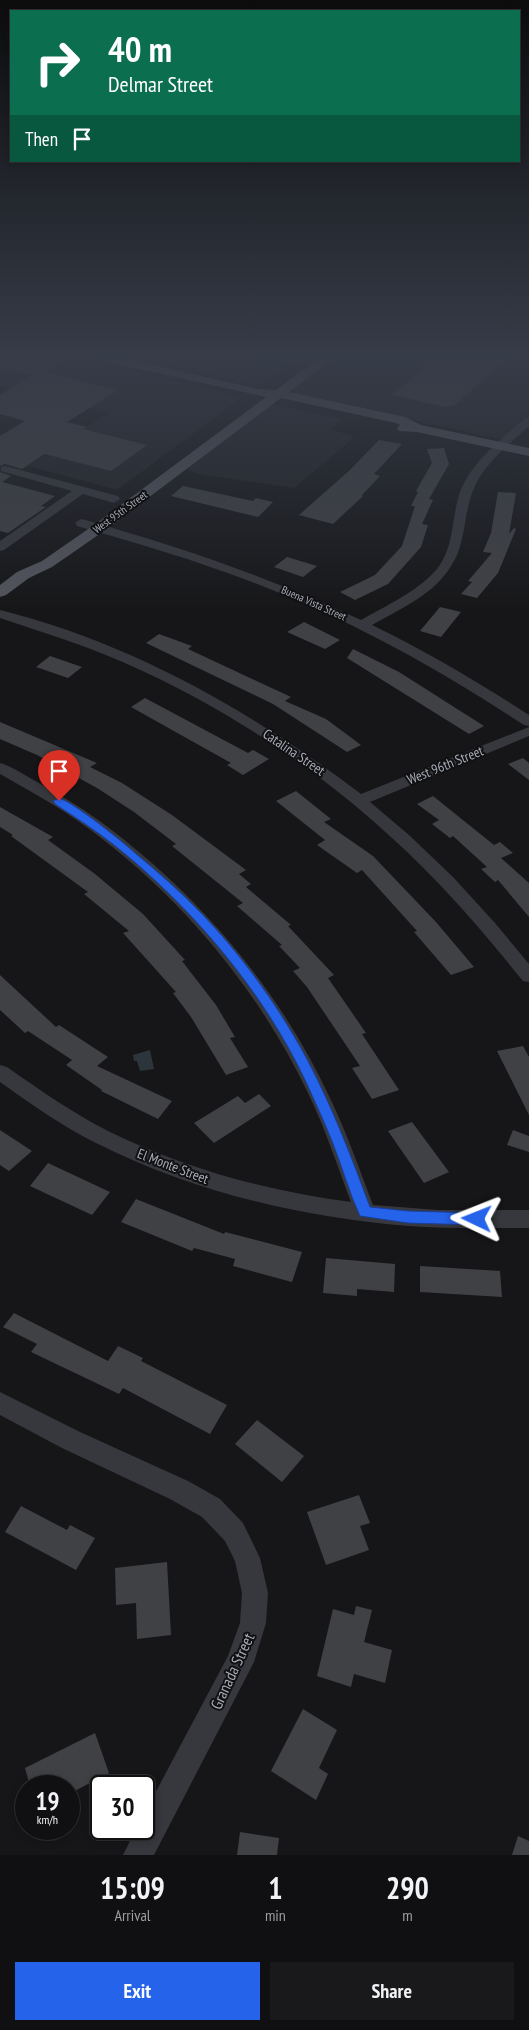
<!DOCTYPE html>
<html lang="en">
<head>
<meta charset="utf-8">
<style>
	body { margin:0; font-family:"PT Sans Narrow",sans-serif; background:#19191b; color:#f1f3f6; height:100vh; display:flex; flex-direction:column; font-size:19px; white-space:nowrap }
	* { box-sizing:border-box; margin:0 }
	p { font-size:16px; color:#9c9d9f }
	.icon { flex:none; width:28px; height:28px; fill:none; stroke:currentColor; stroke-width:2; stroke-linecap:round; stroke-linejoin:round }
	.map { position:relative; height:1855px; overflow:hidden }
	.details { display:flex; flex-direction:column; background:#101012; flex:1 }
	.details>* { flex:none }
	.banner { position:absolute; left:10px; top:10px; width:510px; height:152px; border-radius:0px; box-shadow:0 2px 8px #0003,0 0 0 1px #303032; background:#0b6e4f; color:#fff; overflow:hidden }
	.speed { position:absolute; left:15px; top:1775px; display:flex; gap:10px; font-size:25px; font-weight:700; text-align:center }
	.speed>* { display:grid; place-content:center; width:65px; height:65px; border-radius:50%; background:#101012; box-shadow:0 2px 8px #0003,0 0 0 1px #303032; line-height:1 }
	.speed small { font-size:12px; font-weight:400 }
	.speed .limit { border:2px solid #111; border-radius:8px; background:#fff; color:#111 }
	.pin { position:absolute; display:grid; place-items:center; width:42px; height:42px; color:#fff; margin:-51px -21px; border-radius:50% 50% 50% 0; rotate:-45deg; box-shadow:0 0 5px #0007 }
	.pin .icon { rotate:45deg }
	.me { position:absolute; width:55px; margin:-28px; rotate:272deg; stroke-linejoin:round; filter:drop-shadow(0 0 4px #0008) }
	.turn { display:flex; align-items:center; gap:18px; height:105px; padding:0 15px; font-size:22px }
	.turn .icon { width:65px; height:65px; stroke-width:2.5 }
	.turn b { display:block; font-size:35px; line-height:42px }
	.then { display:flex; align-items:center; height:48px; padding:0 15px; background:#0003; gap:10px; font-size:19px }
	.eta { display:flex; justify-content:space-evenly; align-items:center; height:85px; text-align:center }
	.eta b { font-size:30px; font-weight:700; line-height:35px }
	.primary-button { display:flex; gap:10px; margin-top:auto; padding:10px 15px }
	.primary-button a { flex:1; height:58px; border-radius:0px; background:#2563eb; color:#fff; font-size:20px; font-weight:700; line-height:58px; text-align:center }
	.primary-button a+a { background:#19191b; color:#f1f3f6 }
	.map>svg:first-child { display:block }
	.built { fill:#222225 }
	.water { fill:#2c353c }
	.building { fill:#404145 }
	.lines { fill:none; stroke-linecap:round; stroke-linejoin:round }
	.minor { fill:#37383d; fill-rule:evenodd }
	.major { fill:#53555c; fill-rule:evenodd }
	.route { fill:#2563eb; stroke:#184099 }
	.labels { text-anchor:middle; dominant-baseline:central; stroke-width:4; stroke-linejoin:round; paint-order:stroke }
	.far-street-label { font-size:11px; fill:#a8adb8; stroke:#111113 }
	.street-label { font-size:14px; fill:#a8adb8; stroke:#111113 }
	.near-street-label { font-size:16px; fill:#a8adb8; stroke:#111113 }
</style>
</head>
<body>
<div class="map">
<svg width="529" height="1855" viewBox="0 0 529 1855">
	<rect width="100%" height="100%" fill="#161618"/>
	<path class="built" d="M 0,354 L 60,354 L 233,395 L 240,399 L 117,490 L 29,466 L 108,413 L 0,386 Z
		M 115,354 L 303,354 L 264,383 L 251,385 Z
		M 336,354 L 529,354 L 529,413 L 507,435 L 503,438 L 494,438 L 294,394 L 290,391 L 293,387 Z
		M 274,405 L 342,419 L 330,430 L 350,435 L 354,438 L 294,488 L 197,474 L 188,470 L 190,466 L 270,406 Z"/>
	<path class="water" d="M 150,1050 L 154,1069 L 140,1071 L 137,1061 L 134,1061 L 133,1055 Z"/>
	<path class="building" d="M 0,354 L 27,354 L 61,362 L 44,372 L 118,390 L 67,422 L 87,427 L 83,429 L 147,445 L 111,471 L 45,454 L 22,469 L 5,464 L 0,466 L 0,436 L 25,421 L 0,414 L 0,395 L 33,375 L 0,368 Z
		M 440,354 L 512,354 L 455,405 L 445,407 L 392,395 Z
		M 379,440 L 402,444 L 374,474 L 380,476 L 362,495 L 363,496 L 333,524 L 299,515 L 350,470 Z
		M 444,448 L 449,464 L 429,499 L 433,500 L 422,524 L 428,525 L 421,547 L 388,584 L 355,600 L 340,592 L 375,575 L 402,546 L 415,506 L 411,506 L 418,492 L 416,491 L 432,463 L 427,449 Z
		M 0,472 L 11,476 L 2,482 L 55,496 L 41,506 L 46,507 L 8,533 L 0,531 Z
		M 183,486 L 253,501 L 256,498 L 273,502 L 258,517 L 171,496 Z
		M 498,492 L 516,493 L 509,534 L 514,528 L 516,529 L 498,573 L 477,598 L 461,594 L 472,582 L 468,581 L 492,553 L 483,552 L 491,533 Z
		M 287,557 L 317,566 L 303,577 L 274,567 Z
		M 440,607 L 461,612 L 441,637 L 420,631 Z
		M 304,622 L 340,640 L 325,649 L 287,632 Z
		M 159,634 L 192,646 L 188,649 L 291,697 L 285,701 L 326,719 L 361,745 L 347,752 L 273,704 L 146,643 Z
		M 353,649 L 399,672 L 484,726 L 469,734 L 347,658 Z
		M 50,656 L 82,667 L 68,678 L 36,667 Z
		M 145,698 L 248,753 L 253,750 L 269,759 L 243,775 L 227,765 L 231,763 L 131,707 Z
		M 0,722 L 97,763 L 90,767 L 122,783 L 172,815 L 246,870 L 239,874 L 251,884 L 246,887 L 291,925 L 288,926 L 334,975 L 328,978 L 366,1033 L 362,1034 L 399,1090 L 372,1099 L 352,1068 L 360,1066 L 307,987 L 293,971 L 300,968 L 279,946 L 282,945 L 237,906 L 243,903 L 172,846 L 176,844 L 134,812 L 97,788 L 37,755 L 0,739 Z
		M 523,758 L 529,763 L 529,780 L 508,764 Z
		M 296,791 L 331,819 L 324,822 L 373,856 L 436,922 L 474,967 L 451,975 L 414,932 L 417,931 L 362,870 L 357,873 L 317,845 L 325,840 L 276,801 Z
		M 433,796 L 494,845 L 500,842 L 513,853 L 501,858 L 529,883 L 529,917 L 498,880 L 495,882 L 481,869 L 487,867 L 453,836 L 450,838 L 432,824 L 439,820 L 417,804 Z
		M 0,807 L 53,837 L 48,840 L 95,874 L 143,914 L 185,960 L 182,961 L 216,1005 L 235,1037 L 230,1038 L 248,1067 L 226,1075 L 191,1017 L 173,993 L 176,992 L 123,933 L 129,931 L 84,894 L 88,892 L 11,836 L 13,835 L 0,827 Z
		M 0,975 L 56,1027 L 59,1025 L 108,1057 L 97,1066 L 172,1101 L 158,1119 L 101,1091 L 102,1090 L 66,1065 L 72,1060 L 28,1031 L 25,1033 L 0,1010 Z
		M 523,1046 L 529,1057 L 529,1115 L 497,1051 Z
		M 259,1094 L 271,1106 L 214,1143 L 194,1123 L 238,1096 L 245,1103 Z
		M 412,1122 L 449,1172 L 424,1183 L 388,1131 Z
		M 0,1130 L 32,1151 L 9,1171 L 0,1165 Z
		M 513,1130 L 529,1136 L 529,1152 L 507,1145 Z
		M 48,1163 L 110,1192 L 92,1215 L 30,1186 Z
		M 136,1199 L 224,1234 L 225,1232 L 302,1252 L 292,1282 L 233,1266 L 235,1259 L 194,1248 L 192,1251 L 121,1222 Z
		M 326,1258 L 395,1264 L 394,1292 L 357,1289 L 357,1296 L 323,1293 Z
		M 420,1266 L 500,1271 L 502,1297 L 420,1292 Z
		M 14,1313 L 108,1361 L 118,1346 L 143,1358 L 141,1361 L 227,1405 L 210,1434 L 123,1388 L 119,1394 L 31,1352 L 37,1344 L 3,1327 Z
		M 257,1420 L 304,1456 L 282,1482 L 235,1444 Z
		M 359,1495 L 370,1523 L 360,1526 L 369,1550 L 326,1565 L 307,1512 Z
		M 21,1506 L 67,1530 L 70,1525 L 95,1538 L 76,1570 L 5,1532 Z
		M 167,1562 L 171,1635 L 137,1639 L 136,1603 L 116,1605 L 115,1568 Z
		M 356,1606 L 372,1610 L 364,1642 L 392,1650 L 385,1683 L 354,1674 L 351,1687 L 317,1676 L 333,1609 L 354,1615 Z
		M 303,1709 L 337,1730 L 319,1768 L 328,1774 L 316,1800 L 271,1771 Z
		M 95,1733 L 109,1773 L 69,1794 L 69,1786 L 30,1786 L 25,1768 Z
		M 240,1832 L 279,1838 L 277,1855 L 237,1855 Z
		M 518,1836 L 529,1841 L 529,1855 L 512,1855 Z"/>
	<g class="lines">
		<path class="minor" d="M 529,417 L 529,426 C 508,445 482,465 472,493 C 462,521 467,546 447,572 C 429,597 398,610 372,625 C 426,651 478,682 529,715 L 529,726 L 524,725 C 452,678 378,635 299,601 C 227,570 152,547 77,526 L 75,523 L 81,519 L 85,520 C 180,547 272,578 361,620 C 387,605 417,592 437,569 C 455,546 451,518 460,492 C 472,461 502,439 525,418 Z
			M 5,466 L 118,496 L 120,499 L 114,503 L 83,494 L 4,550 L 0,551 L 0,541 L 72,491 L 1,471 L 1,467 Z
			M 0,610 C 132,643 253,712 361,794 L 529,727 L 529,736 L 370,802 L 409,835 L 453,877 L 495,923 L 529,964 L 529,982 L 523,981 C 496,948 470,916 441,886 C 352,792 243,715 125,663 C 84,645 42,632 0,618 Z
			M 0,763 C 11,766 21,773 30,778 C 55,792 79,806 101,822 C 197,893 278,987 329,1096 C 346,1131 359,1168 373,1205 L 438,1210 L 529,1210 L 529,1228 C 489,1228 448,1229 408,1226 C 300,1217 193,1192 96,1143 C 62,1126 31,1104 0,1082 L 0,1065 L 7,1067 C 40,1090 74,1114 110,1132 C 186,1169 267,1191 351,1202 C 337,1165 325,1128 308,1093 C 256,985 176,890 78,821 C 53,803 26,789 0,774 Z
			M 0,1392 L 80,1432 L 188,1481 L 220,1499 L 243,1523 L 260,1558 L 268,1593 L 266,1623 L 254,1662 L 154,1855 L 123,1855 L 136,1829 L 144,1829 L 144,1814 L 228,1656 L 240,1623 L 242,1593 L 235,1561 L 225,1541 L 202,1517 L 170,1499 L 62,1448 L 0,1415 Z"/>
		<path class="major" d="M 84,354 L 107,354 L 258,389 L 276,390 L 324,354 L 338,354 L 289,392 L 405,417 L 421,425 L 529,448 L 529,456 L 417,432 L 399,431 L 397,428 L 400,425 L 396,423 L 281,398 L 104,531 L 52,567 L 29,578 L 6,595 L 0,597 L 0,585 L 17,572 L 42,561 L 94,525 L 266,397 L 90,358 Z"/>
	</g>
	<linearGradient id="sky" x2="0" y2="1"><stop stop-color="#0c0c0d"/><stop offset="0.58" stop-color="#363c48"/><stop offset="1" stop-color="#363c48" stop-opacity="0"/></linearGradient>
	<rect width="529" height="614" fill="url(#sky)"/>
	<path class="route" d="M 59,798 C 73,802 122,841 135,853 C 158,872 181,892 202,914 C 248,962 289,1021 318,1081 C 338,1122 354,1164 370,1207 L 408,1211 L 477,1213 L 482,1215 L 484,1219 L 482,1223 L 477,1225 L 408,1223 L 360,1216 C 349,1192 342,1166 332,1141 C 324,1121 315,1102 306,1082 C 264,992 192,907 114,845 C 95,830 75,817 55,804 L 53,801 Z"/>
	<g class="labels">
		<g class="far-street-label">
			<text transform="translate(120 512) rotate(-36)">West 95th Street</text>
			<text transform="translate(314 603) rotate(24)">Buena Vista Street</text>
		</g>
		<g class="street-label">
			<text transform="translate(294 752) rotate(34)">Catalina Street</text>
			<text transform="translate(445 765) rotate(-22)">West 96th Street</text>
			<text transform="translate(173 1166) rotate(21)">El Monte Street</text>
		</g>
		<g class="near-street-label">
			<text transform="translate(232 1671) rotate(-65)">Granada Street</text>
		</g>
	</g>
</svg>
<div class="speed"><div>19<small>km/h</small></div><div class="limit">30</div></div>
<div class="pin" style="left:59px;top:801px;background:#d93025"><svg class="icon" aria-label="arrive" viewBox="0 0 24 24"><path d="M6 21V4h12l-3 4 3 4H6"/></svg></div>
<svg class="me" style="left:477px;top:1219px" viewBox="-20 -20 40 40"><path d="M0-17L14 15 0 8-14 15z" fill="#2563eb" stroke="#fff" stroke-width="4"/></svg>
<div class="banner">
<div class="turn"><svg class="icon" aria-label="right" viewBox="0 0 24 24"><path d="M7 20v-9h11M14 6l5 5-5 5"/></svg><div><b>40 m</b>Delmar Street</div></div>
<div class="then">Then<svg class="icon" aria-label="arrive" viewBox="0 0 24 24"><path d="M6 21V4h12l-3 4 3 4H6"/></svg></div>
</div>
</div>
<section class="details">
<div class="eta">
<div><b>15:09</b><p>Arrival</p></div>
<div><b>1</b><p>min</p></div>
<div><b>290</b><p>m</p></div>
</div>
<div class="primary-button"><a>Exit</a><a>Share</a></div>
</section>
</body>
</html>
